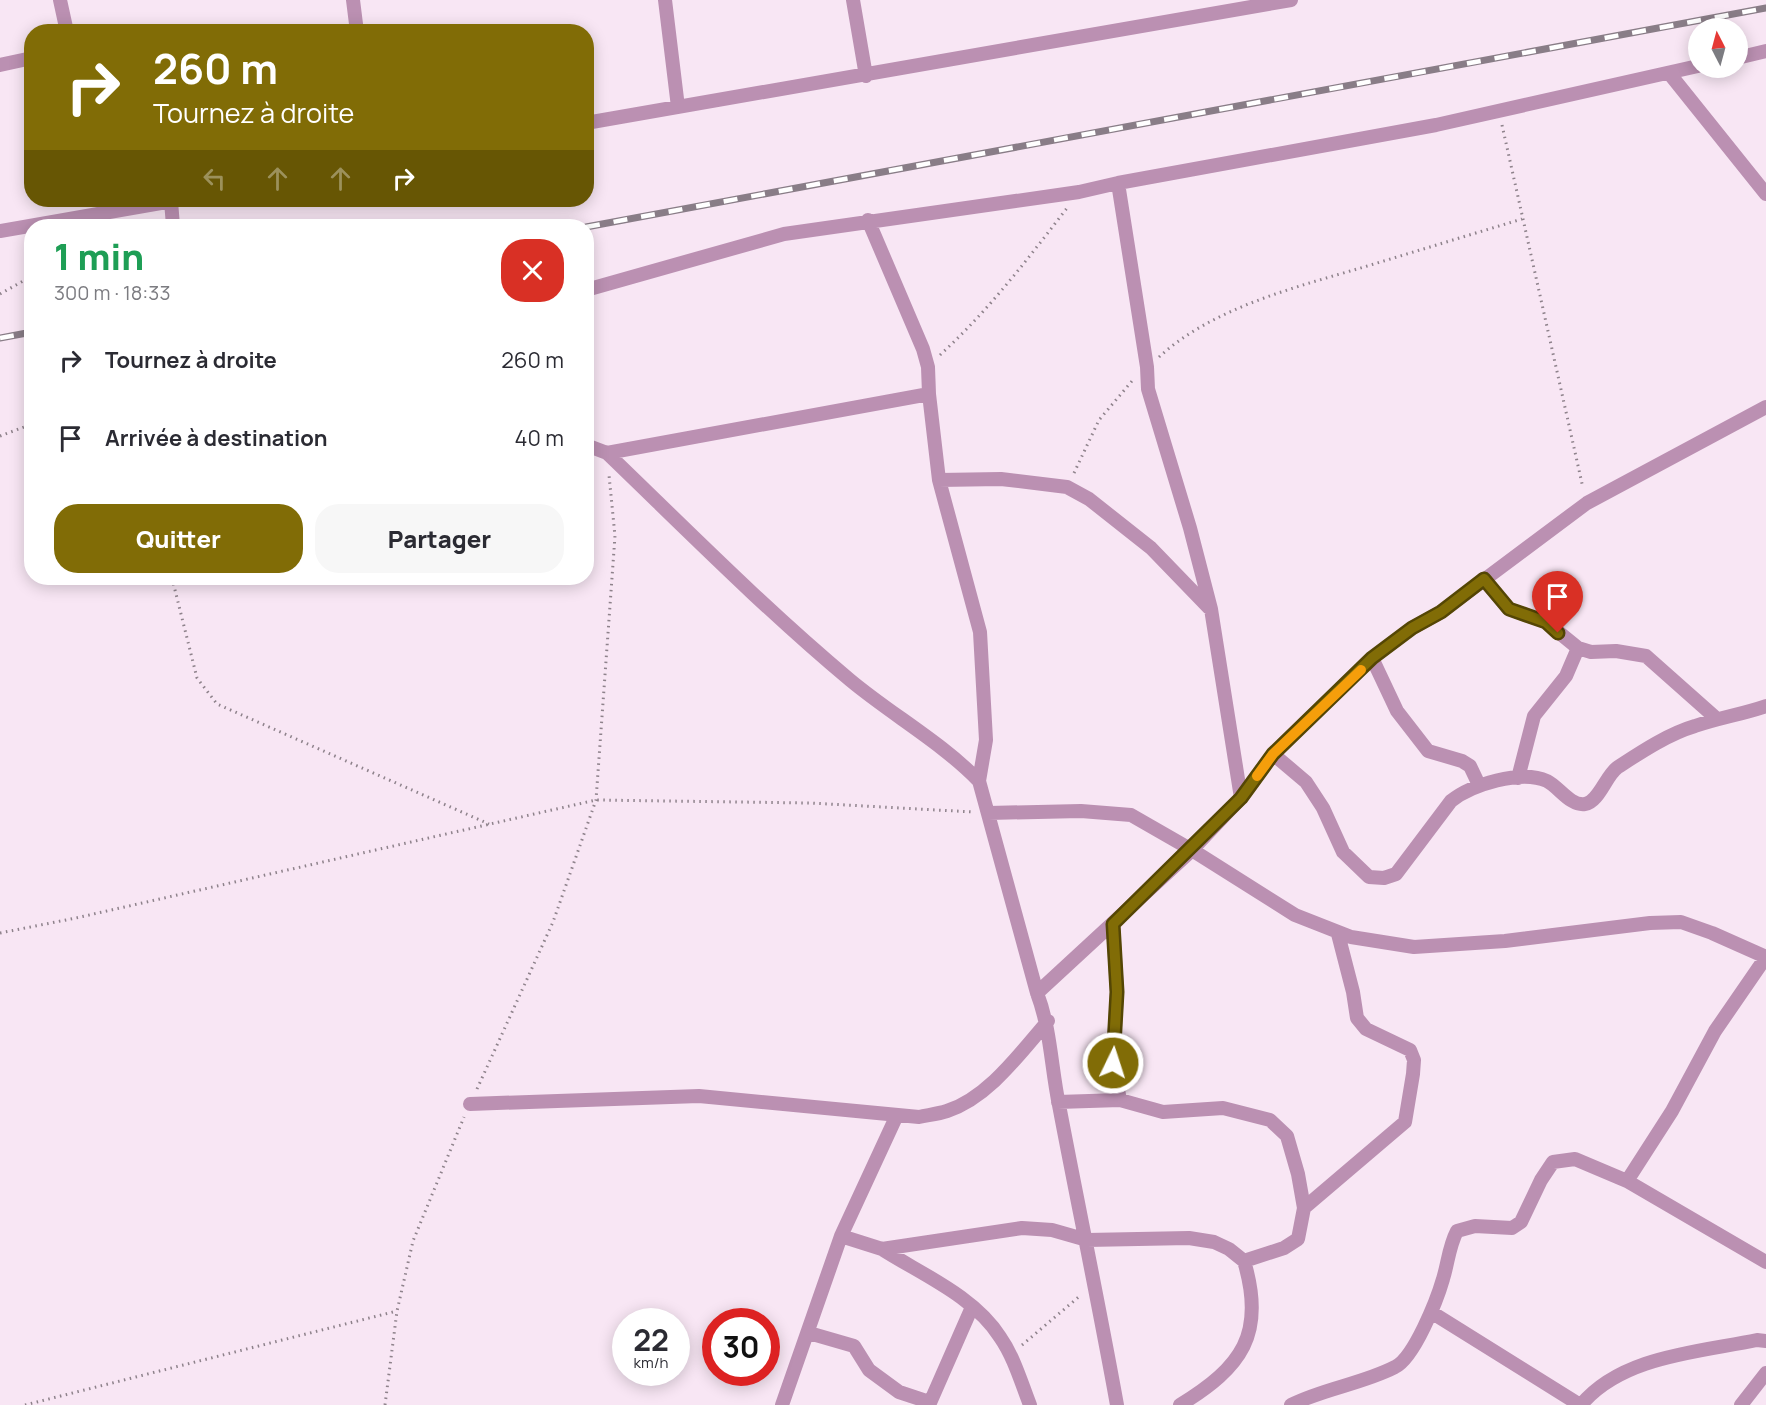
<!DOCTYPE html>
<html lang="fr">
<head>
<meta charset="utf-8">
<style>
	body { margin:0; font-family:Manrope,sans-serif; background:#f7f7f7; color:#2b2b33; height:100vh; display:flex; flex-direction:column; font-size:22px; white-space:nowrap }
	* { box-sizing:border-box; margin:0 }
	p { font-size:20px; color:#7c7c81 }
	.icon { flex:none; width:33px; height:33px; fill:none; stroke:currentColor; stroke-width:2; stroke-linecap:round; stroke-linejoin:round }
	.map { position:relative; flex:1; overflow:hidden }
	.panel { position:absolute; left:24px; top:219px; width:570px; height:366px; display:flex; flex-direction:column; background:#fff; border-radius:24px; box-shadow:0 3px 15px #0003 }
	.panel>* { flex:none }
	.banner { position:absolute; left:24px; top:24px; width:570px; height:183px; border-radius:24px; box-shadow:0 3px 15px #0003; background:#816c06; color:#fff; overflow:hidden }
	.needle { width:39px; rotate:354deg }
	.controls { position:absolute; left:1688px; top:18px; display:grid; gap:12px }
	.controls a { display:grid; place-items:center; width:60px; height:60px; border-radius:50%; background:#fff; box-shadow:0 3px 15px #0003; font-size:30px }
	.speed { position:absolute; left:612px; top:1308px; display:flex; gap:12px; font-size:30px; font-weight:700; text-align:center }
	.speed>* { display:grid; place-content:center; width:78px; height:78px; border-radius:50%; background:#fff; box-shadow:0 3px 15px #0003; line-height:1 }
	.speed small { font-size:15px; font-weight:400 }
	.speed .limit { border:9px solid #d22; background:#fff; color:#111 }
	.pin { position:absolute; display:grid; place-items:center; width:51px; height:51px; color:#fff; margin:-62px -26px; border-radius:50% 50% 50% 0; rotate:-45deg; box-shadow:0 0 6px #0007 }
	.pin .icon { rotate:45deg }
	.me { position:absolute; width:66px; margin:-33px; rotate:4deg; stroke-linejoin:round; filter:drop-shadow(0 0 4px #0008) }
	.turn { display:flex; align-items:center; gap:21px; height:126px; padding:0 30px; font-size:27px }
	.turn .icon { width:78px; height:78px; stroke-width:2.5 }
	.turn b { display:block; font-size:42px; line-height:51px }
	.lanes { display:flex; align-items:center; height:57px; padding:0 30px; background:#0003; justify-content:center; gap:30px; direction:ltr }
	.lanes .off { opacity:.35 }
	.round { display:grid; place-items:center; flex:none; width:63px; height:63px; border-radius:24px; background:#f7f7f7 }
	.overview { display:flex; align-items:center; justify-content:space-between; height:102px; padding:0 30px }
	h1 { font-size:36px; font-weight:800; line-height:45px; color:#1e9e55 }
	.cta { display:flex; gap:12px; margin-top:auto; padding:12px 30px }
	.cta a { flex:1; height:69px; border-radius:24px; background:#816c06; color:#fff; font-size:24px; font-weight:800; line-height:69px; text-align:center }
	.cta a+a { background:#f7f7f7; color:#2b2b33 }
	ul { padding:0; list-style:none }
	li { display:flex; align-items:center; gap:18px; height:78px; padding:0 30px }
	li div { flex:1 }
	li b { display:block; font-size:22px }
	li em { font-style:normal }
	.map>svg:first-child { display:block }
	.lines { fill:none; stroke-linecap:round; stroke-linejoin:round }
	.path { stroke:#8e828b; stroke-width:3; stroke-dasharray:1.5 4.5; stroke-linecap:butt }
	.minor { stroke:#bb90b2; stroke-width:14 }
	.rail-casing { stroke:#897d87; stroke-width:7 }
	.rail { stroke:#fff; stroke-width:4.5; stroke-dasharray:14; stroke-linecap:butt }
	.route-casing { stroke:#544604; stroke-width:15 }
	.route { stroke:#816c06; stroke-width:10 }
	.slow { stroke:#f59e0b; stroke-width:10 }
</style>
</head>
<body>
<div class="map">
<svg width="1766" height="1405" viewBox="0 0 1766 1405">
	<rect width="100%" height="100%" fill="#f8e6f4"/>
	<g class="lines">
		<path class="path" d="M 1502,125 L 1583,488
			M 0,294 L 32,276
			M 940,355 C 988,311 1027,260 1067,208
			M 1159,357 C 1212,308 1296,287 1364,267 C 1417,251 1469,235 1522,219
			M 0,436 L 32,424
			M 1074,473 L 1099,420 L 1132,381
			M 172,578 L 197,678 L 217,704 L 489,824
			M 0,933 L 76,918 L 596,800 L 810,803 L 973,812
			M 477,1089 L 553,922 L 596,800 L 615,536 L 609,475
			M 1022,1345 L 1081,1295
			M 25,1405 L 397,1311
			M 385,1405 L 397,1311 L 413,1241 L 464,1117"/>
		<path class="minor" d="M 60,0 L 67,32
			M 353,0 L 357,32
			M 665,0 L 678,107
			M 853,0 L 866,76
			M 1737,58 L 1766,51
			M 0,65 L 32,58
			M 1669,73 L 1766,194
			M 586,123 L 1291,0
			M 1118,183 L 1147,367 L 1148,389 L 1190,528 L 1211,609 L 1241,798
			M 171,201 L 173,226
			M 868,220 L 923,349 L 928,367 L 929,394
			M 0,231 L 178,200
			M 586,290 L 784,234 L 1079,192 L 1118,183 L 1436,125 L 1698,66
			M 586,445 L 607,453 C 687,530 765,609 850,680 C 892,715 941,742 979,781
			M 607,453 L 929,394 L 939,480 L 980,632 L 986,740 L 979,781 L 1037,993 C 1051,1030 1051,1067 1059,1105 C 1078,1205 1099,1305 1117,1405
			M 939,480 L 1001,479 L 1067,487 L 1089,499 L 1151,548 L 1209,608
			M 1483,579 L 1509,609 L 1546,622 L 1578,648 L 1591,652 L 1616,651 L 1646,656 L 1717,719
			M 1372,658 L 1397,711 L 1428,751 L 1462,761 L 1470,766 L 1479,785
			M 1273,754 L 1306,782 L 1323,808 L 1343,852 L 1369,877 L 1384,878 L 1396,874 L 1451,801 C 1471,785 1521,769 1547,781 C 1559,787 1570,806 1585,804 C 1599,802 1606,775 1618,767 C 1641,752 1668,734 1695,726 C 1718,718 1743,714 1766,706
			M 1518,778 L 1534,716 L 1566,676 L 1578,648
			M 989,813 L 1081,811 L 1131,815 L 1192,850 L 1295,915 L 1351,937 L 1414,947 L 1505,941 L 1650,923 L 1681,922 L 1712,933 L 1766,957 L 1715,1031 L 1672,1111 L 1627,1181
			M 1113,924 L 1117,992 L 1113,1063 L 1120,1100
			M 1037,993 L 1192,850 L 1241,798 L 1273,754 L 1372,658 L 1412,628 L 1441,612 L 1587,503 L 1766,407
			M 470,1104 L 699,1096 L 919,1117 C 928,1115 938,1114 947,1111 C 989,1097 1020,1053 1048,1021
			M 1304,1208 L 1405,1122 L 1413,1074 L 1414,1060 L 1410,1050 L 1366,1029 L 1357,1018 L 1353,992 L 1338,934
			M 841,1236 L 882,1249 L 1022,1228 L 1052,1230 L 1087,1240 L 1189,1238 L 1214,1242 L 1229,1249 L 1244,1261 L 1284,1248 L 1298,1239 L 1304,1208 L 1298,1174 L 1287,1136 L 1270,1120 L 1223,1108 L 1163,1112 L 1120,1100 L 1058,1102
			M 882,1249 C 921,1274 974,1296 1000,1337 C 1014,1357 1021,1382 1030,1405
			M 1431,1312 L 1580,1405
			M 809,1333 L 854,1346 L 869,1370 L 899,1392 L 929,1402
			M 782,1405 L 841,1236 L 897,1115
			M 929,1405 L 972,1307
			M 1180,1405 C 1242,1367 1266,1334 1244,1261
			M 1291,1405 C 1325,1388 1362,1384 1395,1367 C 1414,1358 1437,1300 1443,1279 C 1448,1263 1449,1246 1457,1231 L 1475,1226 L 1512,1228 L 1521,1222 L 1541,1180 L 1553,1162 L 1575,1159 L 1627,1181 L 1766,1262
			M 1581,1405 C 1621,1356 1699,1352 1757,1340 L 1766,1341
			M 1741,1405 L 1766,1373"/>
		<g class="rail-casing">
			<path id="rail" d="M 586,227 L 1766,8
				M 0,338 L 32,332"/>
		</g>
		<use href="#rail" class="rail"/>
	</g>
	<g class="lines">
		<g class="route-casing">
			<path id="route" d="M 1113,1063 L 1117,992 L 1113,924 L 1241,798 L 1273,754 L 1372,658 L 1412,628 L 1441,612 L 1484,579 L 1509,609 L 1546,622 L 1558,633"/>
		</g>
		<use href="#route" class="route"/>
		<path class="slow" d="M 1257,776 L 1273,754 L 1361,670"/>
	</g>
</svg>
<div class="controls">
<a><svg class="needle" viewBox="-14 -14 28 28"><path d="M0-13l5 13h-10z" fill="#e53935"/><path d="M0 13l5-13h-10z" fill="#7c7c81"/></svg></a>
</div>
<div class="speed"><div>22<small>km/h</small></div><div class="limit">30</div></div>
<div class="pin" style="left:1558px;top:633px;background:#d93025"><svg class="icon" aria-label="arrive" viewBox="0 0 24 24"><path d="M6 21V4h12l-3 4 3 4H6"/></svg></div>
<svg class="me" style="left:1113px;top:1063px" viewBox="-20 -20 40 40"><circle r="17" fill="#816c06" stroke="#fff" stroke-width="3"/><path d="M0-11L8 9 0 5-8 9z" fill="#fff"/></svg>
<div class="banner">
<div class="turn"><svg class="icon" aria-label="right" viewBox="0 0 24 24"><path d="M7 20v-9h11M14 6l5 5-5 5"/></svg><div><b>260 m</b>Tournez à droite</div></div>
<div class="lanes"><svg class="icon off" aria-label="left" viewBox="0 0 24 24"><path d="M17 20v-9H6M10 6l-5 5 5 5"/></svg><svg class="icon off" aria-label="ahead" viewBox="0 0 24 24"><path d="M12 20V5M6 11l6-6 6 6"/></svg><svg class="icon off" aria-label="ahead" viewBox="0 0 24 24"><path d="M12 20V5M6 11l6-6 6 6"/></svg><svg class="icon" aria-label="right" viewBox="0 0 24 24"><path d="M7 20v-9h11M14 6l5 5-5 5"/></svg></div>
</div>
<section class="panel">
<div class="overview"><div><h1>1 min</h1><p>300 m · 18:33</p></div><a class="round" style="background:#d93025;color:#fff"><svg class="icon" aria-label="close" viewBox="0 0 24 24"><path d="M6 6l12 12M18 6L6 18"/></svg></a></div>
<ul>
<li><svg class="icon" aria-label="right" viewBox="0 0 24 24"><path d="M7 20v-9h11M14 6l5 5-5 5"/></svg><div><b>Tournez à droite</b></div><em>260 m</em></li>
<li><svg class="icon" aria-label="arrive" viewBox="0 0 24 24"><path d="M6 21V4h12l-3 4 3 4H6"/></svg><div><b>Arrivée à destination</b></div><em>40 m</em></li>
</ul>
<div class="cta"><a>Quitter</a><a>Partager</a></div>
</section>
</div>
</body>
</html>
